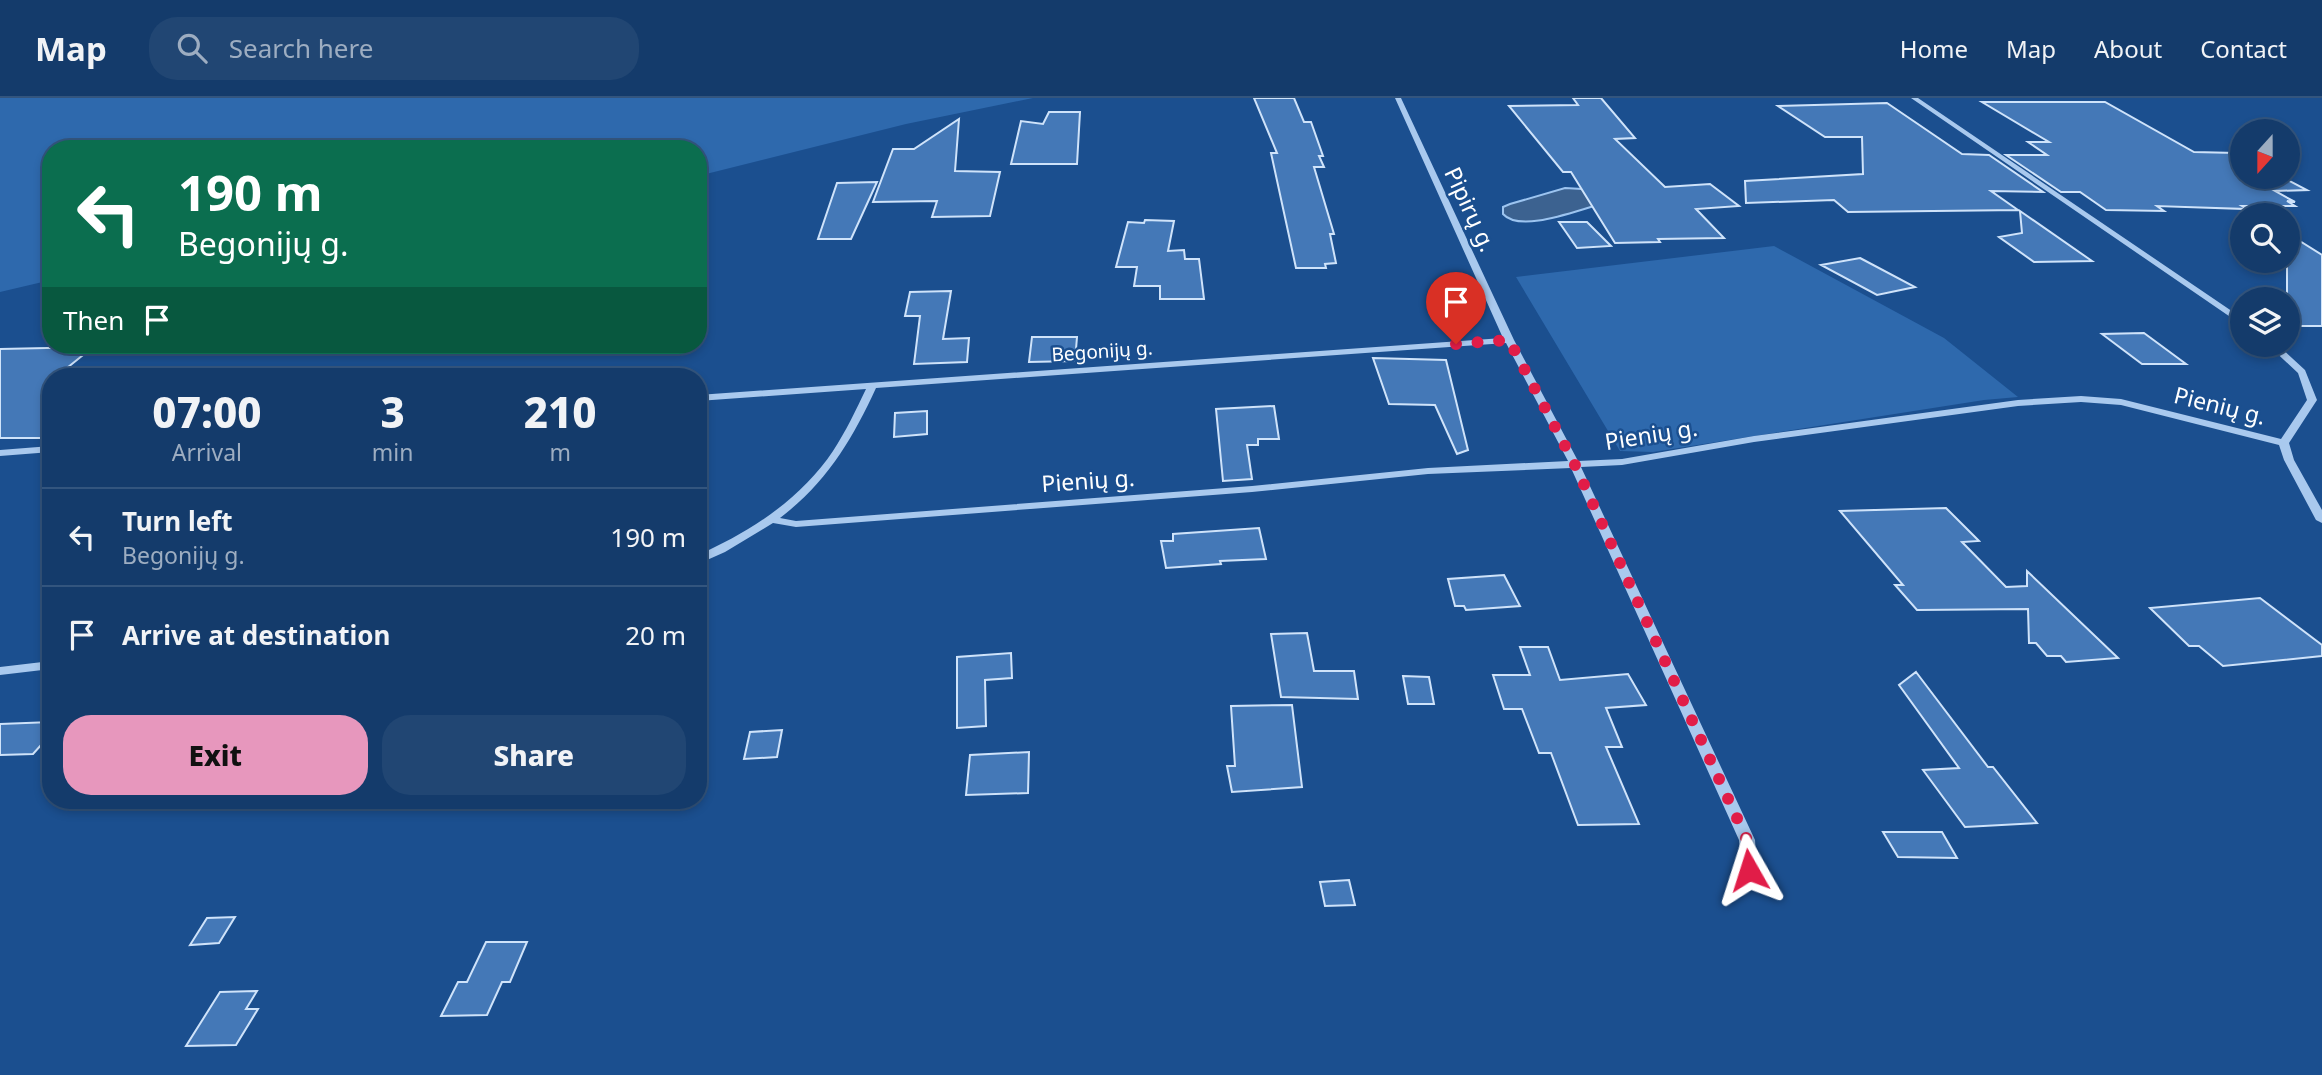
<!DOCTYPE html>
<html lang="en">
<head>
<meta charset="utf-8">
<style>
	body { margin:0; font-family:"Noto Sans",sans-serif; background:#214673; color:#f1f3f6; height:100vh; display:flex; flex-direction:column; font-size:26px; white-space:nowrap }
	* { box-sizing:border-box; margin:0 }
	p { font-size:23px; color:#9dadc1 }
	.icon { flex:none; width:38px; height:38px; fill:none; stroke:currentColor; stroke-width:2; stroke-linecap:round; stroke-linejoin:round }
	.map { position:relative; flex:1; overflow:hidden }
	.details { position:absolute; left:42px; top:270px; width:665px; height:441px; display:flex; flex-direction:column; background:#143b6b; border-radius:28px; box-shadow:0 4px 10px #0003,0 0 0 2px #33557e }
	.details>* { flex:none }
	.guide { position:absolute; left:42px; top:42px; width:665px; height:214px; border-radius:28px; box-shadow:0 4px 10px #0003,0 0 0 2px #33557e; background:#0b6e4f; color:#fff; overflow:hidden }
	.needle { width:46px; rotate:201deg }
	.buttons { position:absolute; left:2230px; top:21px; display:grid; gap:14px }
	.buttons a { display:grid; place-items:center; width:70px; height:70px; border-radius:50%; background:#143b6b; box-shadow:0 4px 10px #0003,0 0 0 2px #33557e; font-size:35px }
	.pin { position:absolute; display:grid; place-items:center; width:60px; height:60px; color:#fff; margin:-72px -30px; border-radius:50% 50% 50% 0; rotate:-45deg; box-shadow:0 0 7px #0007 }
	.pin .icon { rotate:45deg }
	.me { position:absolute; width:77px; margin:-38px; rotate:354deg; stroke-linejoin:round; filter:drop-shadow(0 0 5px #0008) }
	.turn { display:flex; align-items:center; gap:24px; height:147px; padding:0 21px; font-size:32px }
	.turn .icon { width:91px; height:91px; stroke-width:2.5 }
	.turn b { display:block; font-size:49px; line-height:60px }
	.then { display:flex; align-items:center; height:66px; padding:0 21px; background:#0003; gap:14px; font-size:26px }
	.eta { display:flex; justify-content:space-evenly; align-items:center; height:119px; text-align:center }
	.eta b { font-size:42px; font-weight:800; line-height:49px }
	.action { display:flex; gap:14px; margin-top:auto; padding:14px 21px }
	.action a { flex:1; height:80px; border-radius:28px; background:#e797bd; color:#111; font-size:28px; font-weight:800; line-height:80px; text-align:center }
	.action a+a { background:#214673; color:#f1f3f6 }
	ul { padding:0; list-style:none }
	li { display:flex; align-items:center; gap:21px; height:98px; padding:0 21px; border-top:2px solid #33557e }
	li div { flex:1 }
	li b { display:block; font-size:26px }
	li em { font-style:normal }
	header { display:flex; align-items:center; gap:42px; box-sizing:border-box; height:98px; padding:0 35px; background:#143b6b; border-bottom:2px solid #33557e }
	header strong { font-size:33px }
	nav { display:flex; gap:38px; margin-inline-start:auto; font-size:24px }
	.search { width:490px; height:63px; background:#214673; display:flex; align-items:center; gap:18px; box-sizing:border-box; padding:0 24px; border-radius:28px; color:#9dadc1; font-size:26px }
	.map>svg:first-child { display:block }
	.green { fill:#2e69ad }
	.water { fill:#3c6290; stroke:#9cc4f0; stroke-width:2 }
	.building { fill:#4478b7; stroke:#cfe3fa; stroke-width:2 }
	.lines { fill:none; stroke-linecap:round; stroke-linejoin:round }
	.minor { fill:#a9c9ee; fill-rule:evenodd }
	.route { stroke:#e11d48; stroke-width:12; stroke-dasharray:0 21.6 }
	.labels { text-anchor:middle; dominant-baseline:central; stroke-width:5; stroke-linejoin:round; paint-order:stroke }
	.far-street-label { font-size:19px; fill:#fff; stroke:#1b4f8f }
	.street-label { font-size:23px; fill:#fff; stroke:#1b4f8f }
</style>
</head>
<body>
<header>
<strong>Map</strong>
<div class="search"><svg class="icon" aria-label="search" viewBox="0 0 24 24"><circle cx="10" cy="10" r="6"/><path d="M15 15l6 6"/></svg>Search here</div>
<nav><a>Home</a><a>Map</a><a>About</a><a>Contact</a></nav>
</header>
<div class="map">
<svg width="2322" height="977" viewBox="0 0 2322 977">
	<rect width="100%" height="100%" fill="#1b4f8f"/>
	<path class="green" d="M 0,0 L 1033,0 L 906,26 L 698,78 L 698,51 L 51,51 L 51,182 L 0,194 Z
		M 1774,148 L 1944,240 L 2018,299 L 1984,302 L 1653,354 L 1620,353 L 1516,179 Z"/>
	<path class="water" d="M 1565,90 L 1582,91 L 1600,100 L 1598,107 C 1575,113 1520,135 1503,116 L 1503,109 L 1510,106 Z"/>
	<path class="building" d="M 1254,0 L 1294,0 L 1304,24 L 1311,24 L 1323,58 L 1319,58 L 1324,69 L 1314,69 L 1334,136 L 1330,136 L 1336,165 L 1325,166 L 1326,170 L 1296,170 L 1271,55 L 1277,55 Z
		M 1573,0 L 1601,0 L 1635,40 L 1615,41 L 1665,89 L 1710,86 L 1739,108 L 1696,111 L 1724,140 L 1658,141 L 1660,144 L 1615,145 L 1571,74 L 1563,74 L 1509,8 L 1578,7 Z
		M 1982,4 L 2105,4 L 2194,54 L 2237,55 L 2242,57 L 2242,79 L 2282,79 L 2307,92 L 2275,93 L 2295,104 L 2287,103 L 2295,108 L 2242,108 L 2247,111 L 2157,108 L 2164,113 L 2106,112 L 2080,94 L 2061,94 L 2006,57 L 2047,57 L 2028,44 L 2049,44 Z
		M 1887,5 L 1962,56 L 1989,57 L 2043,94 L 1991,93 L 2018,112 L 1848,114 L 1834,102 L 1746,105 L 1745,83 L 1863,76 L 1862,39 L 1825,39 L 1778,8 Z
		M 1049,14 L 1080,14 L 1077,66 L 1011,66 L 1021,23 L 1043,26 Z
		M 959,21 L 955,73 L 1000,74 L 990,118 L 932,119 L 937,103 L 873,104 L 893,51 L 914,51 Z
		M 877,84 L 851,141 L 818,141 L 837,85 Z
		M 2020,113 L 2092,163 L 2034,164 L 1999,139 L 2022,135 Z
		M 1145,122 L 1174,123 L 1168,153 L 1184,152 L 1185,161 L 1199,161 L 1204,201 L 1160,201 L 1160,188 L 1134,188 L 1137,169 L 1116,169 L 1128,124 L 1144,125 Z
		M 1559,124 L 1587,124 L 1611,148 L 1577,150 Z
		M 2287,135 L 2322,157 L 2322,228 L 2287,228 Z
		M 1860,160 L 1915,189 L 1877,197 L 1821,167 Z
		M 951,193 L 943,241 L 969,240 L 967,264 L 914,266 L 920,218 L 905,218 L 910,194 Z
		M 2144,235 L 2186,266 L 2142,266 L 2102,236 Z
		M 1032,239 L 1077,239 L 1075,263 L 1029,264 Z
		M 93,249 L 57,278 L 51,278 L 51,340 L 0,340 L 0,251 Z
		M 1373,260 L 1446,262 L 1468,352 L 1457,356 L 1435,307 L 1389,306 Z
		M 1274,308 L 1279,341 L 1258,341 L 1258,347 L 1247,347 L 1252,381 L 1223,383 L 1216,311 Z
		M 927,313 L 927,336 L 894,339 L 895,315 Z
		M 1946,410 L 1979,443 L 1962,444 L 2006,489 L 2027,488 L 2027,473 L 2118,560 L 2066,564 L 2061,558 L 2047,558 L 2036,545 L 2029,545 L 2028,511 L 1917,512 L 1895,487 L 1903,487 L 1840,413 Z
		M 1259,430 L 1266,461 L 1220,463 L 1221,466 L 1166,470 L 1161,443 L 1173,443 L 1173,436 Z
		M 1504,477 L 1520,508 L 1466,512 L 1464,508 L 1455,508 L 1448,481 Z
		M 2260,500 L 2322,547 L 2322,558 L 2223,568 L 2199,548 L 2189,548 L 2150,510 Z
		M 1307,535 L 1314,573 L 1354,573 L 1358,601 L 1281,599 L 1271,536 Z
		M 1520,549 L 1548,549 L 1560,582 L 1628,576 L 1646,607 L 1606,610 L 1622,649 L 1606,649 L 1639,726 L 1578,727 L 1551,655 L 1539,655 L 1522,611 L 1504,611 L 1493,577 L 1530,577 Z
		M 1011,555 L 1012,580 L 985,582 L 986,628 L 957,630 L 957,559 Z
		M 1916,574 L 1988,669 L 1993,669 L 2037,725 L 1965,729 L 1923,672 L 1959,670 L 1899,587 Z
		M 1403,578 L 1429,579 L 1434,606 L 1408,606 Z
		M 1292,607 L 1302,689 L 1232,694 L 1227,668 L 1235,668 L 1231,608 Z
		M 51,624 L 51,636 L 33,656 L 0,657 L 0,626 Z
		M 782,632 L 777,659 L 744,661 L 750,634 Z
		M 1029,654 L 1028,695 L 966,697 L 970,657 Z
		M 1883,734 L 1942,734 L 1957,760 L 1898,759 Z
		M 1349,782 L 1355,807 L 1325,808 L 1320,784 Z
		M 235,819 L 219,845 L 190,847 L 207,820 Z
		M 486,844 L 527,844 L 510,884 L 502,884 L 487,917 L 441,918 L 458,884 L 467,884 Z
		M 257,893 L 246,911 L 258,911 L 236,947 L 186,948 L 220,894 Z"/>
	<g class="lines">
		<path class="minor" d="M 1395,0 L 1401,0 L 1514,242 L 1578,363 L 1622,361 L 1754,338 L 2018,302 L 2081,298 L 2121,301 L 2281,341 L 2307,302 L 2298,275 L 2268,247 L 2278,247 L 2305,272 L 2317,302 L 2289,345 L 2294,362 L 2322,412 L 2322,425 L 2316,422 L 2284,362 L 2279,347 L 2121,307 L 2081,304 L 2018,308 L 1754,344 L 1622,367 L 1581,369 L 1755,742 L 1757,772 L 1755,776 L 1749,778 L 1743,776 L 1741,772 L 1739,742 L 1571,370 L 1428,376 L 1252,394 L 796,429 L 773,425 L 725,454 L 698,466 L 698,457 C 750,434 801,401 833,353 C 846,333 856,312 866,291 L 698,303 L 698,297 L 1503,240 ZM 1506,245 L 1568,363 L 1428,370 L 1252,388 L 796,423 L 780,420 C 827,384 852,342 876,290 Z
			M 1911,0 L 1918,0 L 2242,220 L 2242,227 Z
			M 51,348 L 51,354 L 0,358 L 0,352 Z
			M 51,563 L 51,571 L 0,577 L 0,569 Z"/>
	</g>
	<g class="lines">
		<path class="route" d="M 1456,246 L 1509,242 L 1575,367 L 1747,742 L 1749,772"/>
	</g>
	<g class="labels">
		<g class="far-street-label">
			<text transform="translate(1102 253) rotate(-4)">Begonijų g.</text>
		</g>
		<g class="street-label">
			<text transform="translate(1471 111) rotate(65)">Pipirų g.</text>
			<text transform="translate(2220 307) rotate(14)">Pienių g.</text>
			<text transform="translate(1651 336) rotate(-9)">Pienių g.</text>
			<text transform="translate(1088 382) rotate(-4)">Pienių g.</text>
		</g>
	</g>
</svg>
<div class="buttons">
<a><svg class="needle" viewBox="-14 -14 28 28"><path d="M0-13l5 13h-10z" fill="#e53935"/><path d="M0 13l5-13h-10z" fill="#9dadc1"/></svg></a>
<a><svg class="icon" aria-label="search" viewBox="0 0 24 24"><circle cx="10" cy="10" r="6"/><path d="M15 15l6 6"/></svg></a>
<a><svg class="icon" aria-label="layers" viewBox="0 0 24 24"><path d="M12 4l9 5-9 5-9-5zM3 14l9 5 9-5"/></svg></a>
</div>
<div class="pin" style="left:1456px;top:246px;background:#d93025"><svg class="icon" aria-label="arrive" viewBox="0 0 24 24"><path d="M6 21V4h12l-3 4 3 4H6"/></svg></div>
<svg class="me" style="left:1749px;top:772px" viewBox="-20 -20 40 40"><path d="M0-17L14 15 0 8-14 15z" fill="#e11d48" stroke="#fff" stroke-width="4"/></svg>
<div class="guide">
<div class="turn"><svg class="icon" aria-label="left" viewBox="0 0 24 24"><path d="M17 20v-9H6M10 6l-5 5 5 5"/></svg><div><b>190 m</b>Begonijų g.</div></div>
<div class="then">Then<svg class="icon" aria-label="arrive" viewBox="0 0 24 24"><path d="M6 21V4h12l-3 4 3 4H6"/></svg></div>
</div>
<section class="details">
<div class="eta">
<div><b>07:00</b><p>Arrival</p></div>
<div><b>3</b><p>min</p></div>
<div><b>210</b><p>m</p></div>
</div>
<ul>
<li><svg class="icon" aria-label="left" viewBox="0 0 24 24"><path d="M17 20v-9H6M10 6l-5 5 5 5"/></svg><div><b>Turn left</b><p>Begonijų g.</p></div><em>190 m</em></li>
<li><svg class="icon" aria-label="arrive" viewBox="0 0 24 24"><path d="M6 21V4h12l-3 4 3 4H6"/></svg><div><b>Arrive at destination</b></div><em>20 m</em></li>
</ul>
<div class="action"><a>Exit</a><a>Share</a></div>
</section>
</div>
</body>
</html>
